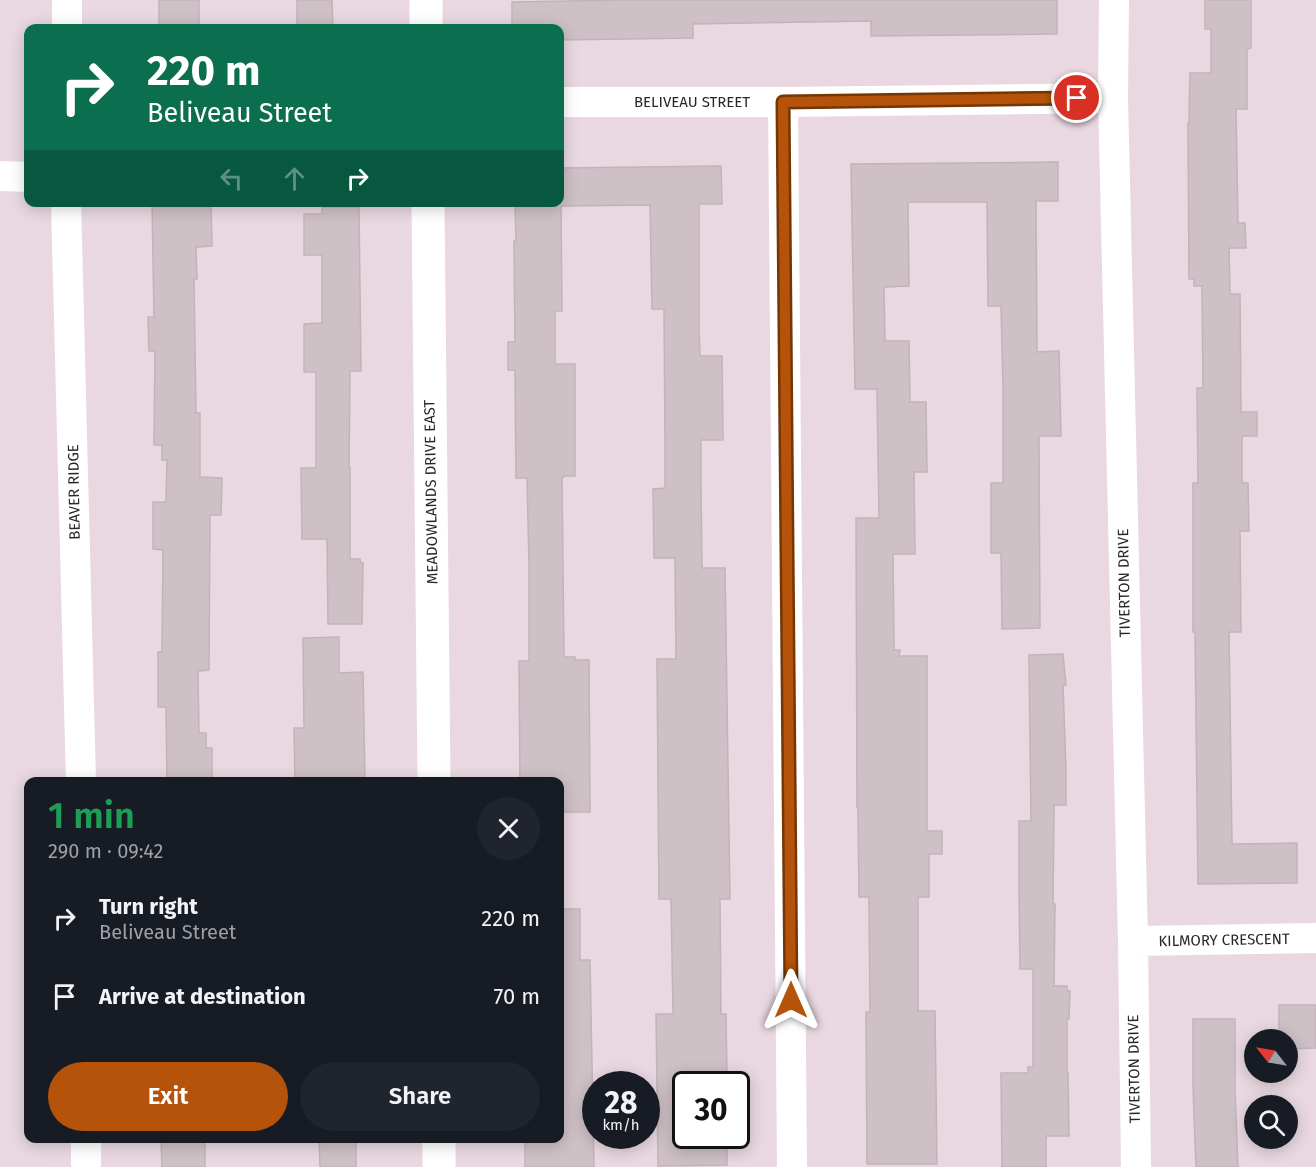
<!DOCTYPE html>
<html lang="en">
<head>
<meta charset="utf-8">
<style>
	body { margin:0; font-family:"Fira Sans",sans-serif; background:#20242c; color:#f1f3f6; height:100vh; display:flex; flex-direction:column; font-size:22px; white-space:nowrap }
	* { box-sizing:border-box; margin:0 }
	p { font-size:20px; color:#9ea1a6 }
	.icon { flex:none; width:33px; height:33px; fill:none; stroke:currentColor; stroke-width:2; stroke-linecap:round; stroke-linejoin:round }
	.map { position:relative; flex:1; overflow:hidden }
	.sheet { position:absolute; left:24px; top:777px; width:540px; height:366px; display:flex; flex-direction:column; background:#171b24; border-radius:12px; box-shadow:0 3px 15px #0003 }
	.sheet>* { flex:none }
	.guide { position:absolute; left:24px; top:24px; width:540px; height:183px; border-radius:12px; box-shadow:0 3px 15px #0003; background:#0b6e4f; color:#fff; overflow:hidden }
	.needle { width:39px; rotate:301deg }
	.tools { position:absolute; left:1244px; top:1029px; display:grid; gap:12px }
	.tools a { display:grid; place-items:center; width:54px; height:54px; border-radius:50%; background:#171b24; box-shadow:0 3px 15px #0003; font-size:30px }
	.speed { position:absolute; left:582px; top:1071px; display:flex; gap:12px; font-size:30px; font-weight:700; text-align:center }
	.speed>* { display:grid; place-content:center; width:78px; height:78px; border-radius:50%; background:#171b24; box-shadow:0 3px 15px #0003; line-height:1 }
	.speed small { font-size:15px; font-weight:400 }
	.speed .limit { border:3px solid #111; border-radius:9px; background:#fff; color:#111 }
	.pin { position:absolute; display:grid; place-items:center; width:51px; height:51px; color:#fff; margin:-26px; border:3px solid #fff; border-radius:50%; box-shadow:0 2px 6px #0007 }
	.me { position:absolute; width:66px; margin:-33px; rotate:0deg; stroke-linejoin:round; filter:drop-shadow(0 0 4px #0008) }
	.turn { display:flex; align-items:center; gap:21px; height:126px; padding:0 24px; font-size:27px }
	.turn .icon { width:78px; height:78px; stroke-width:2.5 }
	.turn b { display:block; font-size:42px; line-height:51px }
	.lanes { display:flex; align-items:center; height:57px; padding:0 24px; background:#0003; justify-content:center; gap:30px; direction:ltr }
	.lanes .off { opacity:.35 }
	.round { display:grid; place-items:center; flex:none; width:63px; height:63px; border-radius:32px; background:#20242c }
	.overview { display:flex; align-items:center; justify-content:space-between; height:102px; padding:0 24px }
	h1 { font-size:36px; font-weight:600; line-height:45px; color:#1e9e55 }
	.action { display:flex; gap:12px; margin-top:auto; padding:12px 24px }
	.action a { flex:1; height:69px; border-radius:36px; background:#b45309; color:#fff; font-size:24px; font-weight:600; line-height:69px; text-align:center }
	.action a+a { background:#20242c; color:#f1f3f6 }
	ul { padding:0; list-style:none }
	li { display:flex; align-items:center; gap:18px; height:78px; padding:0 24px }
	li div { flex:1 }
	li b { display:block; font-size:22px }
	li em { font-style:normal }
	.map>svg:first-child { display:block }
	.building { fill:#cec1c6; stroke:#c4b2ba; stroke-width:1.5 }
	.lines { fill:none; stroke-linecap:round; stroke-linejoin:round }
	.street { stroke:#fff; stroke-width:30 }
	.secondary { stroke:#fff; stroke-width:33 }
	.route-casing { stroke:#753606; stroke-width:15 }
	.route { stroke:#b45309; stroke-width:10 }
	.labels { text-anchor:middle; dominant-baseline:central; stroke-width:4.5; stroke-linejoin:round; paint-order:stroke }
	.street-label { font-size:15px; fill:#272727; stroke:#fff }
</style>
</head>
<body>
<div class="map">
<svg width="1316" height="1167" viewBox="0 0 1316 1167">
	<rect width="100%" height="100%" fill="#e9d8e1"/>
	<path class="building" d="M 159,0 L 199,0 L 199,28 L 159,28 Z
		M 297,0 L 332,0 L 333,28 L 297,28 Z
		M 622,0 L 1057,0 L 1057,34 L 871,36 L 871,21 L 693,24 L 693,38 L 560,40 L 560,28 L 512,28 L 512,2 Z
		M 1205,0 L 1251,0 L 1251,48 L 1247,49 L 1247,109 L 1236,109 L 1238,223 L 1245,223 L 1246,248 L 1229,248 L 1230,294 L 1240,294 L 1241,412 L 1257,412 L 1257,436 L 1242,436 L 1242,483 L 1248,483 L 1249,531 L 1240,531 L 1241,632 L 1229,632 L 1232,844 L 1297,843 L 1297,883 L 1198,884 L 1195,632 L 1193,632 L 1193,483 L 1198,483 L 1197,388 L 1203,388 L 1202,286 L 1194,286 L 1194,279 L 1189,279 L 1188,123 L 1189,123 L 1190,73 L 1211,73 L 1211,29 L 1205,29 Z
		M 1058,162 L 1058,201 L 1036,201 L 1037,352 L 1059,351 L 1061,436 L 1039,436 L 1040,628 L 1002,629 L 1001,553 L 991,553 L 991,483 L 1003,483 L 1003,387 L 1001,306 L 988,306 L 987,202 L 908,202 L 909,286 L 884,287 L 885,341 L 909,341 L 910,402 L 926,402 L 927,472 L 914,472 L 915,554 L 893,554 L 894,650 L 900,650 L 899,656 L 927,656 L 927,831 L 942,831 L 942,854 L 929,854 L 929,897 L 918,897 L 918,1011 L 935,1011 L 937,1164 L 867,1164 L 866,1012 L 870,1012 L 869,897 L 859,897 L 858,807 L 857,807 L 856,518 L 879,518 L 877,389 L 855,389 L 851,164 Z
		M 721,166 L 722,204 L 699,204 L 699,330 L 700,356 L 722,356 L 723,440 L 701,440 L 701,488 L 702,568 L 725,568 L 730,899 L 720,899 L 721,1014 L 726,1014 L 727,1077 L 702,1077 L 702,1083 L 686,1083 L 686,1136 L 727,1136 L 727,1165 L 658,1166 L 656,1014 L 673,1014 L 671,899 L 659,899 L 657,659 L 676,659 L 675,558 L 654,558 L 653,489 L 665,488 L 665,443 L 664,309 L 652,309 L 650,205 L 561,206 L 562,311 L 555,311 L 555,364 L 575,364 L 575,476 L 564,476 L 564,477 L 562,477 L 564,657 L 575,657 L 575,660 L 589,660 L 590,812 L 560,812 L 560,782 L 520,782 L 519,661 L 529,661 L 529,563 L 527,478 L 516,478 L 515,370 L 508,370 L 508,342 L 515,342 L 514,241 L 516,241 L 515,202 L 560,202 L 560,168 Z
		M 152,202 L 211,202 L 212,246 L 196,247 L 197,279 L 194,279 L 196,413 L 200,413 L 200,477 L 222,478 L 221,515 L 210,515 L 209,670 L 198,671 L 199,733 L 206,733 L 206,748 L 212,748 L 212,782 L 167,782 L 166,707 L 158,707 L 158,652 L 162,652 L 163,550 L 153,549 L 153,502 L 166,502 L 167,460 L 162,460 L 162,445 L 154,445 L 155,351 L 149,351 L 148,317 L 154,317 Z
		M 322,207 L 359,207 L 361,371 L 350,371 L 349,468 L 350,468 L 350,559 L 360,559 L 361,563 L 363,563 L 362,624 L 328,624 L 327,539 L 302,539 L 301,468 L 316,468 L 316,372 L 304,372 L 304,324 L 322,323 L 322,255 L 304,255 L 304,214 L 322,214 Z
		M 339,637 L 339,673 L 363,672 L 365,782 L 295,782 L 294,728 L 304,728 L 303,638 Z
		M 1063,654 L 1066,685 L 1063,685 L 1066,770 L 1066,805 L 1054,805 L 1053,904 L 1055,904 L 1054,986 L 1067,986 L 1067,991 L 1070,991 L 1069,1019 L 1067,1019 L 1067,1073 L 1068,1073 L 1069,1136 L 1046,1136 L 1046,1167 L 1002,1167 L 1001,1073 L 1028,1073 L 1028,1067 L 1033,1067 L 1033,969 L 1020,969 L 1019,887 L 1019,821 L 1031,821 L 1029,655 Z
		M 560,909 L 580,909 L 580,960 L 590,960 L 594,1167 L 525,1167 L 525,1138 L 560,1138 Z
		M 1279,1005 L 1316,1005 L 1316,1048 L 1287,1049 L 1287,1040 L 1279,1040 Z
		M 1193,1019 L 1235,1019 L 1235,1090 L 1238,1167 L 1196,1167 L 1193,1087 Z
		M 319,1138 L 356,1138 L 356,1167 L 320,1167 Z
		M 205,1141 L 205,1167 L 162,1167 L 161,1142 Z"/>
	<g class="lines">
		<path class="street" d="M 1114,0 L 1113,98 L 1133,941 L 1136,1167
			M 67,28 L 67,0
			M 560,102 L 783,102 L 1113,98
			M 783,102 L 792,1167
			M 0,176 L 28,177
			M 66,202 L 81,782
			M 1133,941 L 1316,938
			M 86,1138 L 86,1167"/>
		<path class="secondary" d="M 426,0 L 426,28
			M 428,202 L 434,782
			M 439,1138 L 439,1167"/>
	</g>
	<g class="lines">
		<g class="route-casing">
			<path id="route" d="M 791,1000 L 783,102 L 1077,98"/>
		</g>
		<use href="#route" class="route"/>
	</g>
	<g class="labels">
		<g class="street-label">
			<text x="692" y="102">BELIVEAU STREET</text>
			<text transform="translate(74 492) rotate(-91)">BEAVER RIDGE</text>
			<text transform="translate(431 492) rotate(-91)">MEADOWLANDS DRIVE EAST</text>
			<text transform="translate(1124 583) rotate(-91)">TIVERTON DRIVE</text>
			<text transform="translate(1224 940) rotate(-1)">KILMORY CRESCENT</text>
			<text transform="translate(1134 1069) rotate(-91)">TIVERTON DRIVE</text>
		</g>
	</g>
</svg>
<div class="tools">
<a><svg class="needle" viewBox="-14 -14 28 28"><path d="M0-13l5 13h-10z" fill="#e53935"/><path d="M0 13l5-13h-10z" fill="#9ea1a6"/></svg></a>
<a><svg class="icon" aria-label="search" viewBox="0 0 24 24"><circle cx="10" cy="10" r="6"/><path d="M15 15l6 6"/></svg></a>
</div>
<div class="speed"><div>28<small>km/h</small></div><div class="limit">30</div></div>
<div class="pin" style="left:1077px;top:98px;background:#d93025"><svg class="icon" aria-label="arrive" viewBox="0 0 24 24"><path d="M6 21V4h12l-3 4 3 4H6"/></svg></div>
<svg class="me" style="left:791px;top:1000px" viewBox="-20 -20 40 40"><path d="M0-17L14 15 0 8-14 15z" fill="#b45309" stroke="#fff" stroke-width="4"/></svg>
<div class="guide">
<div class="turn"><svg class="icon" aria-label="right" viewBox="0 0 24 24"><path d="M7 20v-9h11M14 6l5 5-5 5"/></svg><div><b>220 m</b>Beliveau Street</div></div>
<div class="lanes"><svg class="icon off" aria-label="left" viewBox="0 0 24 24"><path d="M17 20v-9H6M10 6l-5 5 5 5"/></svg><svg class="icon off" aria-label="ahead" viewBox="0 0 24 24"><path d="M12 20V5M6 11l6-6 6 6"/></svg><svg class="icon" aria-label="right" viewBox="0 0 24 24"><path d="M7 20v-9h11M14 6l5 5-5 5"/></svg></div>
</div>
<section class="sheet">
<div class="overview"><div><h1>1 min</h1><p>290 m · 09:42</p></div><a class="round"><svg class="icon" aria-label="close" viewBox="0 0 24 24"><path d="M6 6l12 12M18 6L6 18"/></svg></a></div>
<ul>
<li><svg class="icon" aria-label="right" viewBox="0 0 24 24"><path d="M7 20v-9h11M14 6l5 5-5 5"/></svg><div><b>Turn right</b><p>Beliveau Street</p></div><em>220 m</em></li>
<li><svg class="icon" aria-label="arrive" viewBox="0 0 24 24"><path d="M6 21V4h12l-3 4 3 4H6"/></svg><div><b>Arrive at destination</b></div><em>70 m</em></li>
</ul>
<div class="action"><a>Exit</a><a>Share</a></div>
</section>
</div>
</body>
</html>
